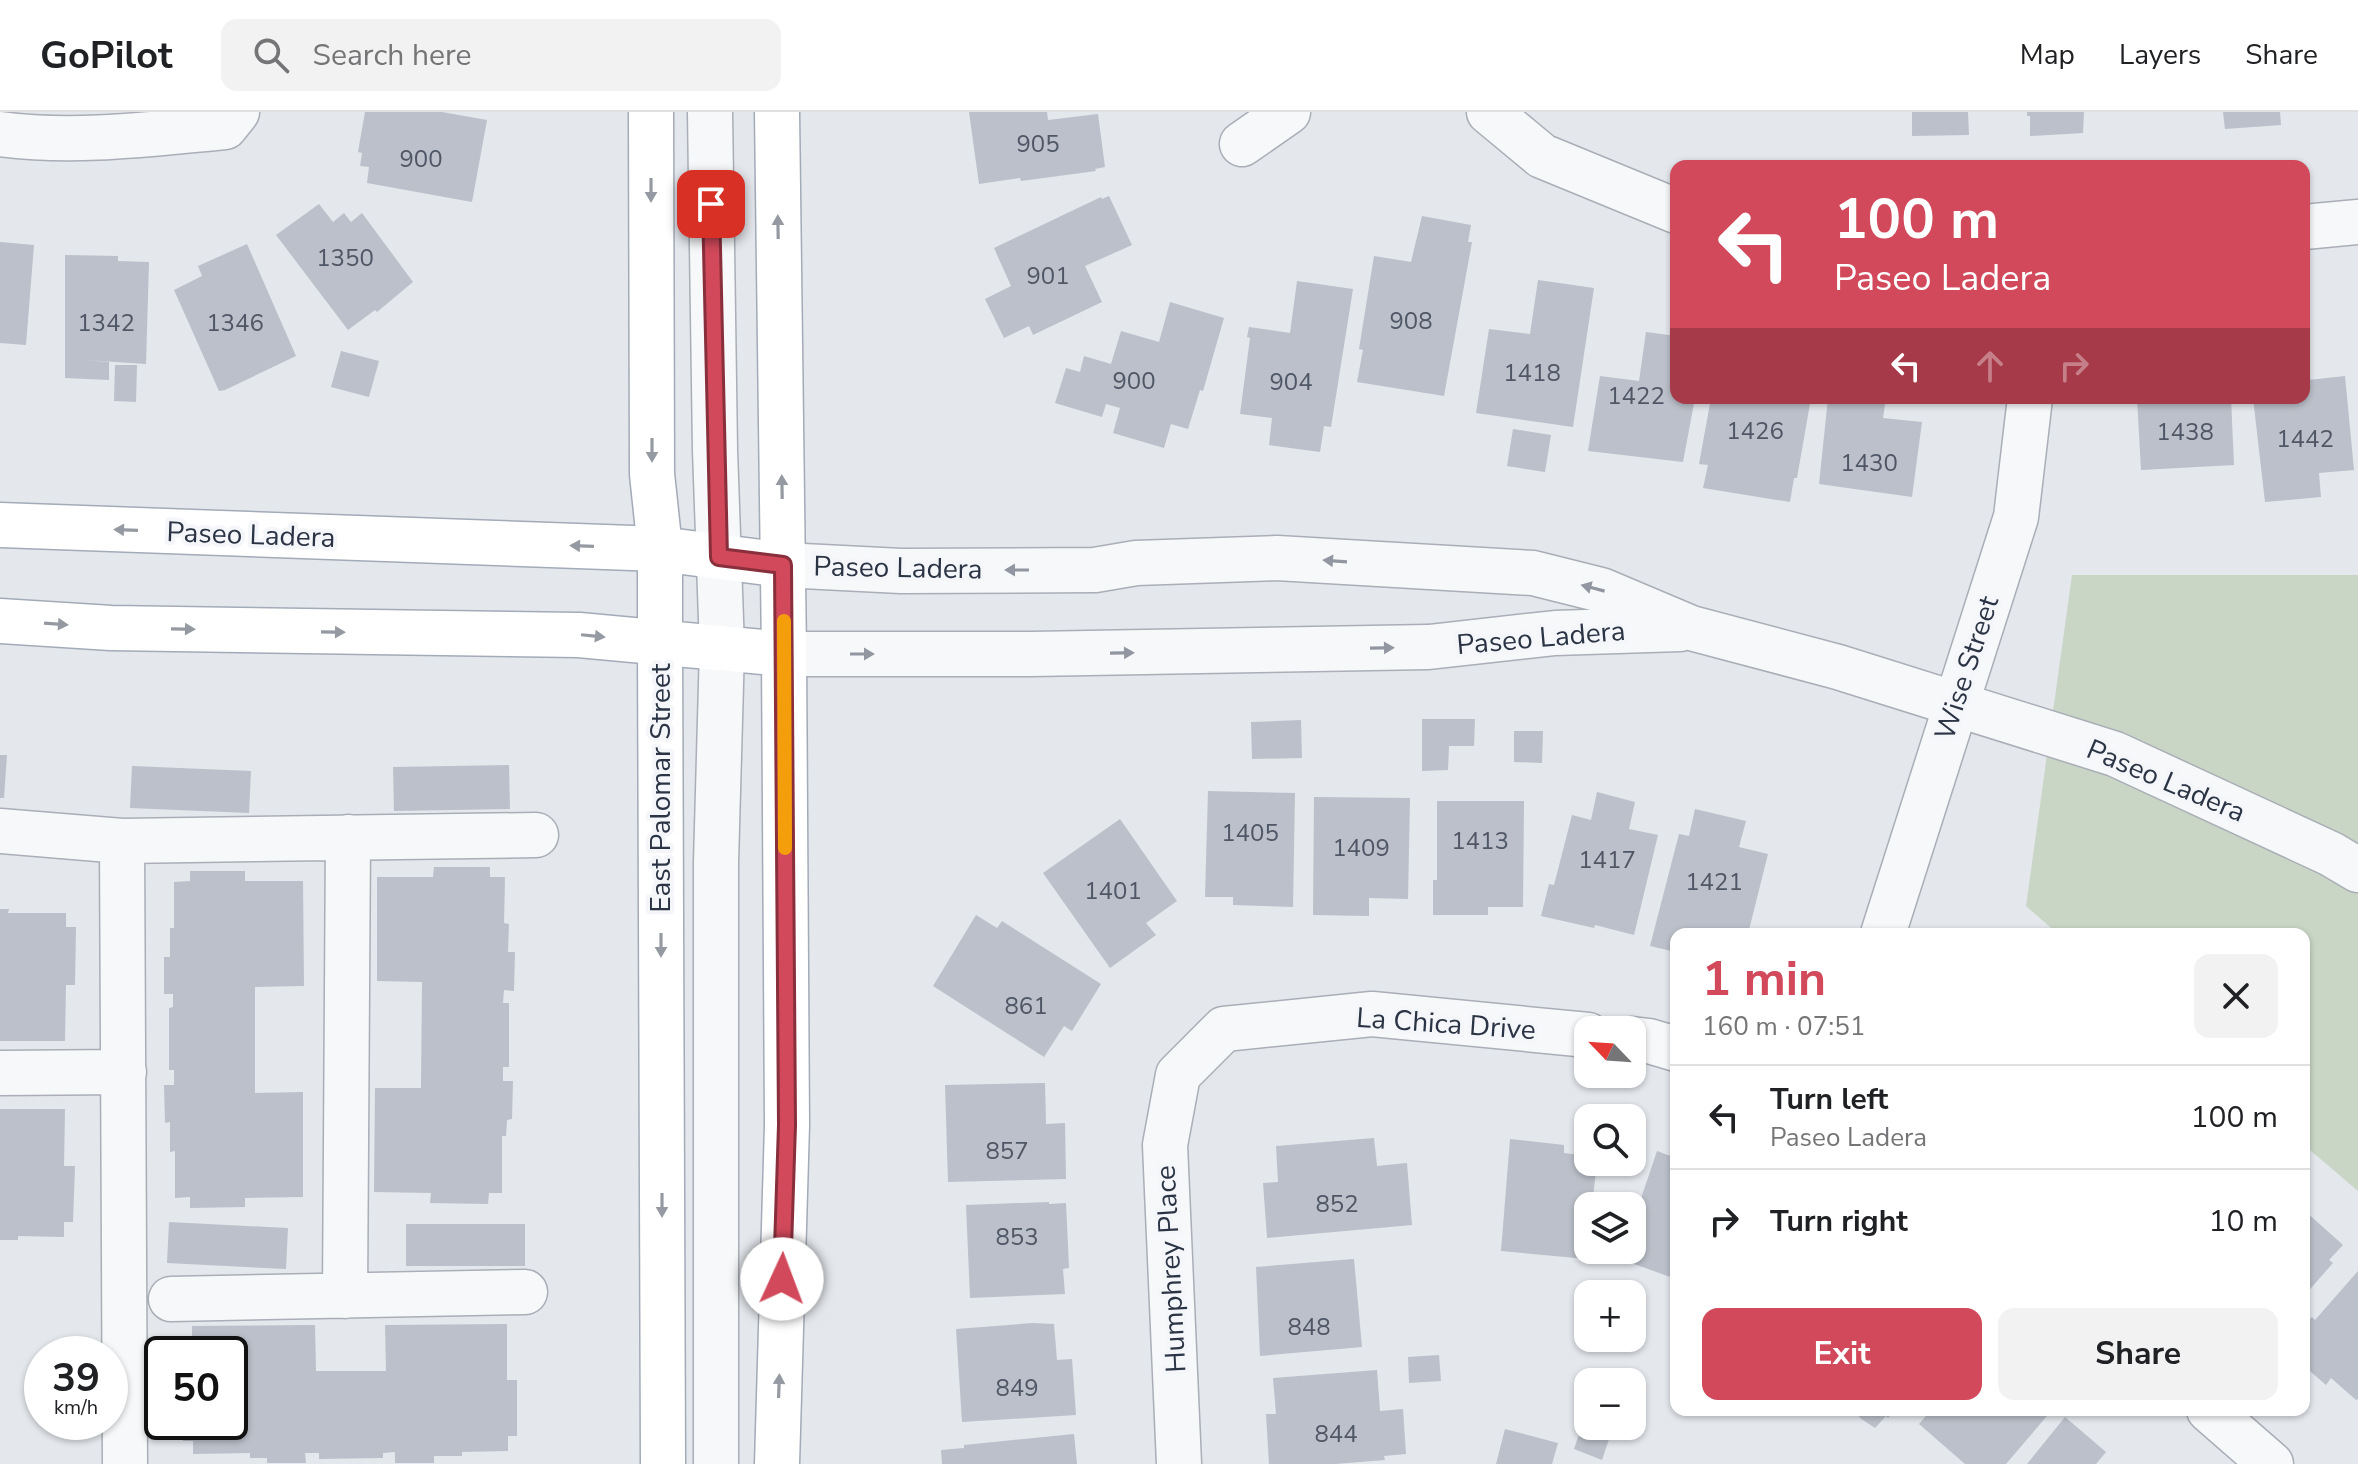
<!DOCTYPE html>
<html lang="en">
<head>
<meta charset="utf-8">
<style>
	body { margin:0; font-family:"Nunito Sans",sans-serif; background:#f2f2f2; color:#202124; height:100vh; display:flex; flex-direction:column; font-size:30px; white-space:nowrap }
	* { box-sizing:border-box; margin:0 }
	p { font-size:26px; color:#757577 }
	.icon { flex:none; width:44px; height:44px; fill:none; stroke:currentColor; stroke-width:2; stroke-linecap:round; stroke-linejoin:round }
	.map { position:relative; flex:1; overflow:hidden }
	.drawer { position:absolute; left:1670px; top:816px; width:640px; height:488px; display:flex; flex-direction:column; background:#fff; border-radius:16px; box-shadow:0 2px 6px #0004 }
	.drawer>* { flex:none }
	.banner { position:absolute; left:1670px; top:48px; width:640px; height:244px; border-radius:16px; box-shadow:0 2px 6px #0004; background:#d1495b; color:#fff; overflow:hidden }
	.needle { width:52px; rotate:295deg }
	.buttons { position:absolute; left:1574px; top:904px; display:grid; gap:16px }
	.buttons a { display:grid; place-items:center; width:72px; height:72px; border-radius:16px; background:#fff; box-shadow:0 2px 6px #0004; font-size:40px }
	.speed { position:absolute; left:24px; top:1224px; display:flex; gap:16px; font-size:40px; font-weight:700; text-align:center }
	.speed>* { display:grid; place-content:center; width:104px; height:104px; border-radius:50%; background:#fff; box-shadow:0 2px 6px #0004; line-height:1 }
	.speed small { font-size:20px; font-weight:400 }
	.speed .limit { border:4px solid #111; border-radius:12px; background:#fff; color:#111 }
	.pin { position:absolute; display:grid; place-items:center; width:68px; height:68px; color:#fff; margin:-34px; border-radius:16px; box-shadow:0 4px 12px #0006 }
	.me { position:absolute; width:88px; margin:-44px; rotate:2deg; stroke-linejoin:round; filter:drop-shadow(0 0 6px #0008) }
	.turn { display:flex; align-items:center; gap:28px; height:168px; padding:0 32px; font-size:36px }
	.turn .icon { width:104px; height:104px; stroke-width:2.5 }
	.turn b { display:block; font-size:56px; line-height:68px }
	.lanes { display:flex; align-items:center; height:76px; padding:0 32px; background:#0003; justify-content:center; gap:40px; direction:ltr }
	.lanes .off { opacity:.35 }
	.round { display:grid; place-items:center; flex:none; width:84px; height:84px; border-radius:16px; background:#f2f2f2 }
	.overview { display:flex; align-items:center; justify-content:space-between; height:136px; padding:0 32px }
	h1 { font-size:48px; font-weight:700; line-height:60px; color:#d1495b }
	.action { display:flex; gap:16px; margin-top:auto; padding:16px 32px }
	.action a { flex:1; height:92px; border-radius:16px; background:#d1495b; color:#fff; font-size:32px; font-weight:700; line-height:92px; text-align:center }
	.action a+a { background:#f2f2f2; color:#202124 }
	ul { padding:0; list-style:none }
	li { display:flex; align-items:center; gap:24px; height:104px; padding:0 32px; border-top:2px solid #e0e0e0 }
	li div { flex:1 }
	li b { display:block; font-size:30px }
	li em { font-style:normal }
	header { display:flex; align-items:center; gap:48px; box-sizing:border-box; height:112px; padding:0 40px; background:#fff; border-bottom:2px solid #e0e0e0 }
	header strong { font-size:38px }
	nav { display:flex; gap:44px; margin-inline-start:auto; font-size:28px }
	.search { width:560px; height:72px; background:#f2f2f2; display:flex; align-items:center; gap:20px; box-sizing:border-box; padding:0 28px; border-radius:16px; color:#757577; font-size:30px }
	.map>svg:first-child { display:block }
	.green { fill:#c9d6c5 }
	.building { fill:#bbc0ca }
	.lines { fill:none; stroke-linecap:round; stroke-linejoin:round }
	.minor-casing { stroke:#a9aeb7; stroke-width:47 }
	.major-casing { stroke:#a3abb8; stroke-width:47 }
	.minor { stroke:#f7f8fa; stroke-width:44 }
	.major { stroke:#fff; stroke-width:44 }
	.oneway { fill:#959aa2 }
	.oneway2 { fill:#9196a0 }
	.route-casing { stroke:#882f3b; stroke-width:20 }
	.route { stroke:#d1495b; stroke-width:14 }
	.slow { stroke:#f59e0b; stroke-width:14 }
	.labels { text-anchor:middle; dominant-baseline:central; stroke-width:8; stroke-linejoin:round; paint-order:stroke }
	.number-label { font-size:24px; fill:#4f5766 }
	.street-label { font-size:28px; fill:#2b3445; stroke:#f4f6f9 }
</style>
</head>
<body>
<header>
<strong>GoPilot</strong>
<div class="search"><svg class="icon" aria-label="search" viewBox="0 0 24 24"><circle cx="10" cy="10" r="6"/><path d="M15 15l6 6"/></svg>Search here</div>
<nav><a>Map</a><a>Layers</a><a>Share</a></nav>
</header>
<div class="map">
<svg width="2358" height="1352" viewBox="0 0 2358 1352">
	<rect width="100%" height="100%" fill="#e4e7ec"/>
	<path class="green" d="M 2072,463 L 2358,463 L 2358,1079 L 2304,1033 L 2304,822 L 2058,822 L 2026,794 Z"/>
	<path class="building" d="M 365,0 L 442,0 L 487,8 L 472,90 L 367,71 L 369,55 L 360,54 L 362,41 L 358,40 Z
		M 969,0 L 1047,0 L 1048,8 L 1098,2 L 1105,55 L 1095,57 L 1096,59 L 1021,69 L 1020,66 L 979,72 Z
		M 1912,0 L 1968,0 L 1969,23 L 1912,24 Z
		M 2027,0 L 2084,0 L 2083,21 L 2030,24 L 2030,4 L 2027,4 Z
		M 2223,0 L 2280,0 L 2281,13 L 2225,17 Z
		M 1109,84 L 1132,133 L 1085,154 L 1102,190 L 1033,223 L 1029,214 L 1004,226 L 985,187 L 1011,174 L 994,136 L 1101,85 L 1102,87 Z
		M 319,92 L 333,110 L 344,101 L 351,110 L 362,101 L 413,170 L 377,200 L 375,198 L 348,218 L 276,123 Z
		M 1422,104 L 1471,113 L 1468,130 L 1472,130 L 1444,284 L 1357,270 L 1363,238 L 1359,237 L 1374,144 L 1411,150 Z
		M 0,130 L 34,133 L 26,233 L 0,231 Z
		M 247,132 L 296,244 L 225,278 L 219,279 L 174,178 L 202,164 L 198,154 Z
		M 65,143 L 118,144 L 118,149 L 149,150 L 146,252 L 84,248 L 109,250 L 109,268 L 65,266 Z
		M 1538,168 L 1594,176 L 1573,315 L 1476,301 L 1489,217 L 1530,222 Z
		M 1297,169 L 1353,177 L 1331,315 L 1324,314 L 1320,340 L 1269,333 L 1272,306 L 1240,302 L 1250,226 L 1247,225 L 1249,215 L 1290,221 Z
		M 1170,190 L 1224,206 L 1203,279 L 1200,278 L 1188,317 L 1171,312 L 1164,336 L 1113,321 L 1120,296 L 1106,292 L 1102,305 L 1055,291 L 1066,256 L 1080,260 L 1084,244 L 1111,252 L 1121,219 L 1159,230 Z
		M 1646,220 L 1676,224 L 1676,286 L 1695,286 L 1683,350 L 1588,339 L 1600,264 L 1639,269 Z
		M 341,239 L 379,249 L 369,285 L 331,275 Z
		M 2304,251 L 2306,251 L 2308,268 L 2345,264 L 2354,358 L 2319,361 L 2321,385 L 2265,390 L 2253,286 L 2304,286 Z
		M 115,253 L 137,253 L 136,290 L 114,289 Z
		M 1711,286 L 1811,286 L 1797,366 L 1794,366 L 1790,390 L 1703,376 L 1708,353 L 1699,352 Z
		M 1828,286 L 1886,286 L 1883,306 L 1922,310 L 1912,385 L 1819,372 Z
		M 2137,286 L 2231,286 L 2234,353 L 2141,358 Z
		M 1513,317 L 1551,323 L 1545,360 L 1507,354 Z
		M 1422,607 L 1475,607 L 1474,634 L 1449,634 L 1448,658 L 1422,659 Z
		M 1301,608 L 1302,646 L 1252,647 L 1251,610 Z
		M 1514,619 L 1543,619 L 1542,651 L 1514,650 Z
		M 0,643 L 7,643 L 4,686 L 0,686 Z
		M 509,653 L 510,697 L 394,699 L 393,655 Z
		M 132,654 L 251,659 L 249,701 L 130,696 Z
		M 1208,679 L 1295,681 L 1293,795 L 1233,793 L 1233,785 L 1205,785 Z
		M 1597,680 L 1635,690 L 1629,717 L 1658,723 L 1634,823 L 1595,813 L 1594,816 L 1541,804 L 1549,772 L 1554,773 L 1572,703 L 1591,708 Z
		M 1314,685 L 1410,686 L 1408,787 L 1369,786 L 1369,804 L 1313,803 Z
		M 1437,689 L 1524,689 L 1523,795 L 1488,795 L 1488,803 L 1433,803 L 1433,768 L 1437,768 Z
		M 1695,697 L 1746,709 L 1739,735 L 1768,742 L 1748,822 L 1676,822 L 1676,840 L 1650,834 L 1679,722 L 1689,724 Z
		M 1120,707 L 1177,789 L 1146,811 L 1156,823 L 1110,856 L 1043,761 Z
		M 434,755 L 490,755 L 490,765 L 505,765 L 504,811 L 509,812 L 508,840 L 515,840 L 514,879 L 504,878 L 503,891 L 509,891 L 509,955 L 503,955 L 503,969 L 513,969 L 512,1007 L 507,1008 L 506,1024 L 502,1024 L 502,1081 L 489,1081 L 488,1092 L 430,1091 L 431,1081 L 374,1080 L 375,976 L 421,976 L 422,870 L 377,869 L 377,765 L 433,765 Z
		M 190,759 L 245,759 L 245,769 L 303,769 L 304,874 L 255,875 L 255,981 L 303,980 L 303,1085 L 245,1086 L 245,1095 L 190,1096 L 190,1085 L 175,1086 L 175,1039 L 170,1040 L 170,1010 L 165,1011 L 164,973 L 174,973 L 174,958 L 169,958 L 169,896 L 173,895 L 173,882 L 164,882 L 164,845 L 170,845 L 170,816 L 174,816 L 174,770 L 190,769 Z
		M 0,797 L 9,797 L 8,801 L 66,801 L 66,815 L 76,815 L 75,873 L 66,873 L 65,929 L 0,929 Z
		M 976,803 L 997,816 L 1002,809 L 1101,872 L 1072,919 L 1064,914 L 1044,945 L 933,874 Z
		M 1045,971 L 1046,1012 L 1065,1011 L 1066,1067 L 948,1070 L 945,973 Z
		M 0,997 L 65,997 L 64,1054 L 75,1054 L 73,1110 L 64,1110 L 64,1125 L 18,1124 L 18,1128 L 0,1128 Z
		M 1374,1026 L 1377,1054 L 1407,1051 L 1412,1113 L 1267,1126 L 1263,1071 L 1278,1070 L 1276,1034 Z
		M 1510,1027 L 1564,1033 L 1564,1041 L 1588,1044 L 1588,1050 L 1597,1050 L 1592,1094 L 1588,1094 L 1587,1147 L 1501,1139 Z
		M 1657,1039 L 1676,1046 L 1676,1167 L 1620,1147 L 1623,1138 L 1632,1138 L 1632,1113 Z
		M 1049,1090 L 1049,1092 L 1066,1091 L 1069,1156 L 1063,1157 L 1065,1182 L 970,1186 L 966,1093 Z
		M 2304,1098 L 2343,1133 L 2329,1148 L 2333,1151 L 2304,1184 Z
		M 169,1110 L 288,1116 L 286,1157 L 167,1151 Z
		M 406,1112 L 525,1112 L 525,1154 L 406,1154 Z
		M 1354,1147 L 1362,1235 L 1260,1244 L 1256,1155 Z
		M 2358,1159 L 2358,1287 L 2356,1288 L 2331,1266 L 2326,1273 L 2304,1254 L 2304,1213 L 2312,1205 L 2315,1208 Z
		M 1033,1211 L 1054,1212 L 1057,1248 L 1072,1247 L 1076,1303 L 962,1310 L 956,1217 Z
		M 507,1212 L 507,1268 L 517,1268 L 517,1324 L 508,1324 L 508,1339 L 462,1340 L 462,1344 L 434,1344 L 434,1351 L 395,1351 L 395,1340 L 383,1341 L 383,1346 L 319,1347 L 319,1341 L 305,1341 L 306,1351 L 267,1351 L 267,1346 L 250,1346 L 250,1341 L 193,1342 L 193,1329 L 183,1329 L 183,1310 L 230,1310 L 230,1242 L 192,1242 L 192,1214 L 315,1213 L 316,1259 L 386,1259 L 385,1213 Z
		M 1439,1243 L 1441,1269 L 1409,1271 L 1408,1245 Z
		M 1377,1258 L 1380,1299 L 1403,1297 L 1406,1342 L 1384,1344 L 1385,1348 L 1335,1352 L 1269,1352 L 1266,1302 L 1276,1302 L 1273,1266 Z
		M 1847,1298 L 1895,1298 L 1888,1306 L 1886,1304 L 1875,1316 L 1860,1306 L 1856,1298 L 1853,1303 Z
		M 1931,1298 L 2052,1298 L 2006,1352 L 1965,1352 L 1919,1312 Z
		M 1585,1305 L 1588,1306 L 1588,1314 L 1613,1315 L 1602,1348 L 1574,1337 Z
		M 2065,1305 L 2106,1340 L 2096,1352 L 2027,1352 Z
		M 1505,1317 L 1558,1331 L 1552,1352 L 1496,1352 Z
		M 1074,1322 L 1077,1352 L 942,1352 L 941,1338 L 964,1336 L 964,1333 Z"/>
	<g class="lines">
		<g class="minor-casing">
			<path id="minor" d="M 710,0 L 715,338 L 722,536 L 716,751 L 716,1352
				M 1489,0 L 1542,44 L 1676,99
				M 0,22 C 75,32 150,22 225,15 L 237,0
				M 1242,32 L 1288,0
				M 2304,115 L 2358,110
				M 783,453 L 901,459 L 1095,458 L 1136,451 L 1277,446 L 1533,461 L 1601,478 L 1691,516 L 1838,555 L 2115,642 L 2331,742 L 2358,758
				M 784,542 L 1032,542 L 1429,535 L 1555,521 L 1680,517
				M 0,719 L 122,729 L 536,723
				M 122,729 L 125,1352
				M 1883,822 L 2016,405 L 2030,286
				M 1632,927 L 1649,929 L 1676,937
				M 0,961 L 124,960
				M 345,1184 L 348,725
				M 171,1187 L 525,1180
				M 2209,1298 L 2271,1352
				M 1179,1352 L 1165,1033 L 1178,963 L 1224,917 L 1372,902 L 1588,923"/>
		</g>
		<g class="major-casing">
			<path id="major" d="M 651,0 L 652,362 L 660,437 L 660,531 L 663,1352
				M 777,0 L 784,542 L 787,1013 L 777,1352
				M 0,413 L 660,437 L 783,453
				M 0,509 L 111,516 L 579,523 L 784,542"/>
		</g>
		<use href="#minor" class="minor"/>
		<use href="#major" class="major"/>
	</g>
	<defs><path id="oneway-solid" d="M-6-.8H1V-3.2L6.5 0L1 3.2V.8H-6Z" transform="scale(2)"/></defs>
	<g class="oneway">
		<use href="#oneway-solid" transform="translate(651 78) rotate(90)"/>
		<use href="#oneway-solid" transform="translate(778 115) rotate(-91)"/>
		<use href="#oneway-solid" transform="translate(652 338) rotate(90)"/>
		<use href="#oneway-solid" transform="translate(782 375) rotate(-91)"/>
		<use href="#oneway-solid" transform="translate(126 418) rotate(-178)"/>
		<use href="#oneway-solid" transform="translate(582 434) rotate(-178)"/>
		<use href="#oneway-solid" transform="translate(56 512) rotate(4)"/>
		<use href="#oneway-solid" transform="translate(183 517) rotate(1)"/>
		<use href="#oneway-solid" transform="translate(333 520) rotate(1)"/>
		<use href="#oneway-solid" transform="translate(593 524) rotate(6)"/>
		<use href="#oneway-solid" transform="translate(661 833) rotate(90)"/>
		<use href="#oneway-solid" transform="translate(662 1093) rotate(90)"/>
		<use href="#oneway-solid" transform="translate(779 1274) rotate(-88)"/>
	</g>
	<g class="oneway2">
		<use href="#oneway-solid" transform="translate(1335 449) rotate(-176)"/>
		<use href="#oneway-solid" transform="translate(1017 458) rotate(180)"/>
		<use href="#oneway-solid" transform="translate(1593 476) rotate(-165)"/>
		<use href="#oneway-solid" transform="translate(1382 536) rotate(-1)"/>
		<use href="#oneway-solid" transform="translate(1122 541) rotate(-1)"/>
		<use href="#oneway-solid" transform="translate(862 542)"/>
	</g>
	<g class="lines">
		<g class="route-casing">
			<path id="route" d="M 711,92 L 719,445 L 783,453 L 787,1013 L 782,1167"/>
		</g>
		<use href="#route" class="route"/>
		<path class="slow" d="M 784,509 L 785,736"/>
	</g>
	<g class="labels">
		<g class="number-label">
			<text x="1038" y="32">905</text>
			<text x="421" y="47">900</text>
			<text x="345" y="146">1350</text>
			<text x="1048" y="164">901</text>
			<text x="1411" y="209">908</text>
			<text x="106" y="211">1342</text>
			<text x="235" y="211">1346</text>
			<text x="1532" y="261">1418</text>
			<text x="1134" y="269">900</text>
			<text x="1291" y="270">904</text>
			<text x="1636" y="284">1422</text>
			<text x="1755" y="319">1426</text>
			<text x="2185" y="320">1438</text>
			<text x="2305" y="327">1442</text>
			<text x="1869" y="351">1430</text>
			<text x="1250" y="721">1405</text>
			<text x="1480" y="729">1413</text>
			<text x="1361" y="736">1409</text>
			<text x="1607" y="748">1417</text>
			<text x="1714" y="770">1421</text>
			<text x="1113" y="779">1401</text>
			<text x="1026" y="894">861</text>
			<text x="1007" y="1039">857</text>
			<text x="1337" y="1092">852</text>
			<text x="1017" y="1125">853</text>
			<text x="1309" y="1215">848</text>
			<text x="1017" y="1276">849</text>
			<text x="1336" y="1322">844</text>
		</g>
		<g class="street-label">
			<text transform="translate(251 423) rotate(2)">Paseo Ladera</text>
			<text transform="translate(898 456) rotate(1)">Paseo Ladera</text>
			<text transform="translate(1541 526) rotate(-5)">Paseo Ladera</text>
			<text transform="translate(1967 556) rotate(-72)">Wise Street</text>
			<text transform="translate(2166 669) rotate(23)">Paseo Ladera</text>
			<text transform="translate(661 676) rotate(-90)">East Palomar Street</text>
			<text transform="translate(1446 912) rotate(4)">La Chica Drive</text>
			<text transform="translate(1171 1157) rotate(-93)">Humphrey Place</text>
		</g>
	</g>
</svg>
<div class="buttons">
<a><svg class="needle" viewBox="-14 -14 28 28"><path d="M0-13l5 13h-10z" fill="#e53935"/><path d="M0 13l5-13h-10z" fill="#757577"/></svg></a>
<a><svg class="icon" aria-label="search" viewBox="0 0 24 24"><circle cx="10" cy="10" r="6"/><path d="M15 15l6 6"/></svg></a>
<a><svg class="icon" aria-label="layers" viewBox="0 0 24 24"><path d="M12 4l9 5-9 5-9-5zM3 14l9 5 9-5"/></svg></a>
<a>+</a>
<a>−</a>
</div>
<div class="speed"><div>39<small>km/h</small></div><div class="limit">50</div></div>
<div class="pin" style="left:711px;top:92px;background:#d93025"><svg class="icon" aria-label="arrive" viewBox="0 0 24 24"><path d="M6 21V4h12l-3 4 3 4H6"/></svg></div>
<svg class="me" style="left:782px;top:1167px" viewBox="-20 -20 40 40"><circle r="19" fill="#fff"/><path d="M0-13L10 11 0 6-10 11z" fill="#d1495b"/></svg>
<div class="banner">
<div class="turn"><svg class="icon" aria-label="left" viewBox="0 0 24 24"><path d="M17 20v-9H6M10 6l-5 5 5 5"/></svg><div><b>100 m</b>Paseo Ladera</div></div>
<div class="lanes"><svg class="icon" aria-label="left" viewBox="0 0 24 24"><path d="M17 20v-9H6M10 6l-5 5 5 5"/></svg><svg class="icon off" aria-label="ahead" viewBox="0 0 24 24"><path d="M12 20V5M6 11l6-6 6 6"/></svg><svg class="icon off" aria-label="right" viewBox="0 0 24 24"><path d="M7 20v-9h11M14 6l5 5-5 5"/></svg></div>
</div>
<section class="drawer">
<div class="overview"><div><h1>1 min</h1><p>160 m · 07:51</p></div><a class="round"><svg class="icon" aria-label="close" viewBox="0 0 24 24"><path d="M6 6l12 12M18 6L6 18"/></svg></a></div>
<ul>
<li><svg class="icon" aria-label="left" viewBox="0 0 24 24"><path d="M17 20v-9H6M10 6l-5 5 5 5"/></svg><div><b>Turn left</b><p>Paseo Ladera</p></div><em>100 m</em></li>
<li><svg class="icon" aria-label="right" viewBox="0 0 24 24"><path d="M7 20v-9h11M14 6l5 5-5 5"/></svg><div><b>Turn right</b></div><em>10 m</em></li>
</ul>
<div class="action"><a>Exit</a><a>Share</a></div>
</section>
</div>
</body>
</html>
